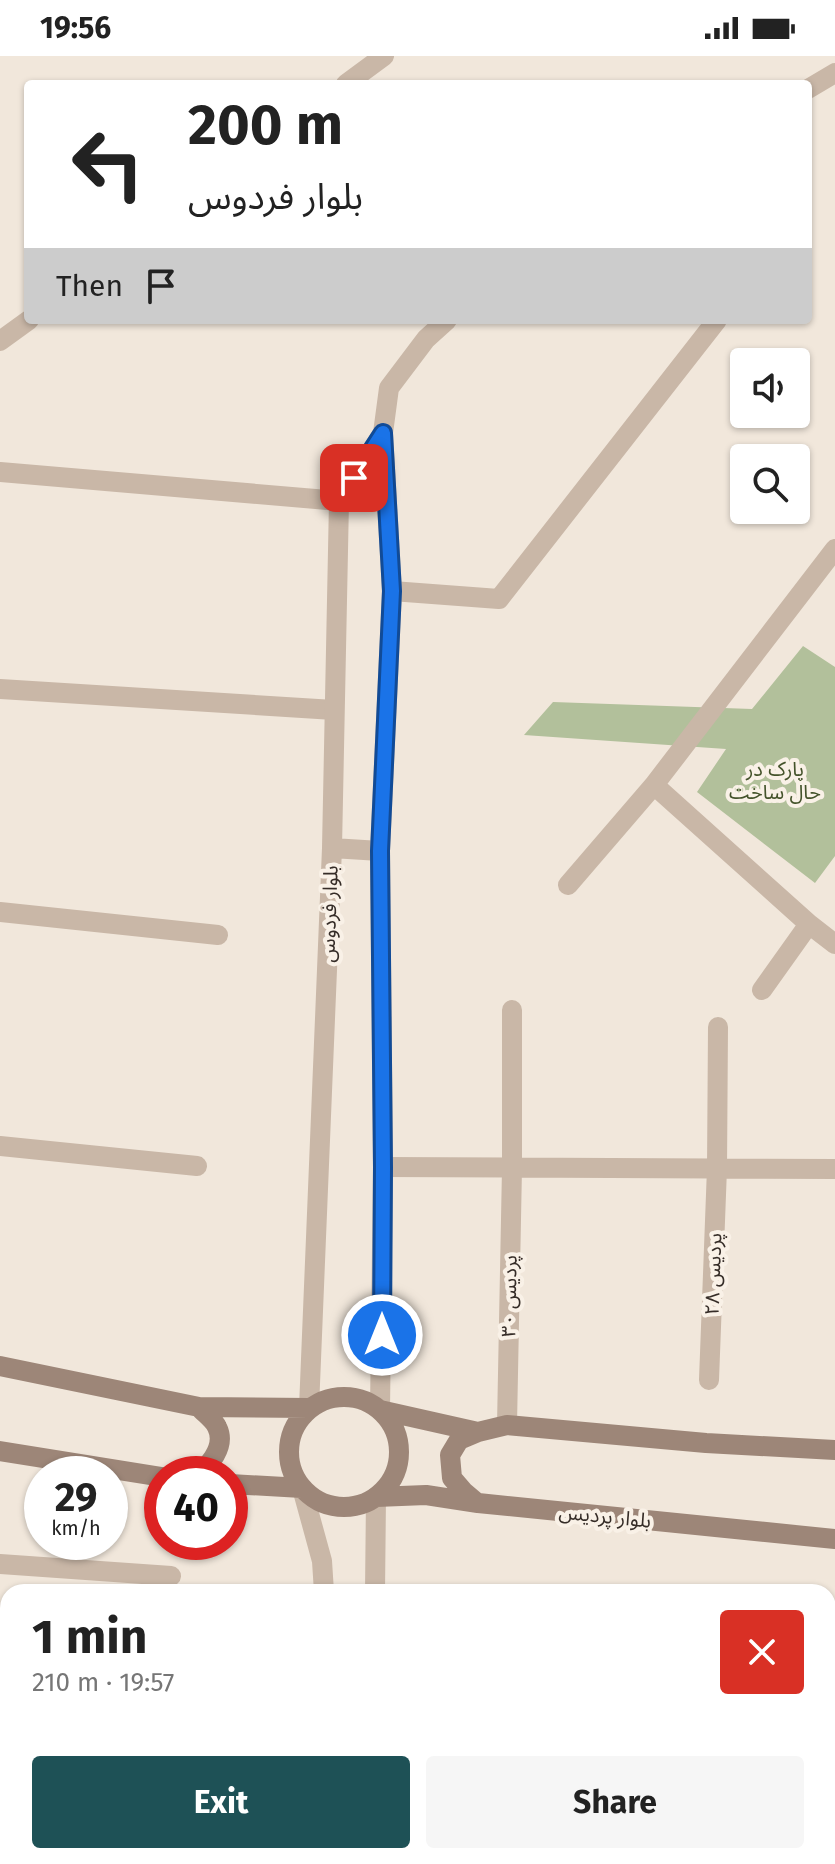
<!DOCTYPE html>
<html lang="en">
<head>
<meta charset="utf-8">
<style>
	body { margin:0; font-family:"Fira Sans","Noto Sans Arabic",sans-serif; background:#f6f6f6; color:#222; height:100vh; display:flex; flex-direction:column; font-size:30px; white-space:nowrap }
	* { box-sizing:border-box; margin:0 }
	p { font-size:26px; color:#767676 }
	.icon { flex:none; width:44px; height:44px; fill:none; stroke:currentColor; stroke-width:2; stroke-linecap:round; stroke-linejoin:round }
	.map { position:relative; flex:1; overflow:hidden }
	.side { position:absolute; left:0px; top:1528px; width:836px; height:280px; display:flex; flex-direction:column; background:#fff; border-radius:24px 24px 0 0; box-shadow:0 2px 6px #0004 }
	.side>* { flex:none }
	.hud { position:absolute; left:24px; top:24px; width:788px; height:244px; border-radius:8px; box-shadow:0 2px 6px #0004; background:#fff; color:#222; overflow:hidden }
	.tools { position:absolute; left:730px; top:292px; display:grid; gap:16px }
	.tools a { display:grid; place-items:center; width:80px; height:80px; border-radius:8px; background:#fff; box-shadow:0 2px 6px #0004; font-size:40px }
	.speed { position:absolute; left:24px; top:1400px; display:flex; gap:16px; font-size:40px; font-weight:700; text-align:center }
	.speed>* { display:grid; place-content:center; width:104px; height:104px; border-radius:50%; background:#fff; box-shadow:0 2px 6px #0004; line-height:1 }
	.speed small { font-size:20px; font-weight:400 }
	.speed .limit { border:12px solid #d22; background:#fff; color:#111 }
	.pin { position:absolute; display:grid; place-items:center; width:68px; height:68px; color:#fff; margin:-34px; border-radius:16px; box-shadow:0 4px 12px #0006 }
	.me { position:absolute; width:88px; margin:-44px; rotate:0deg; stroke-linejoin:round; filter:drop-shadow(0 0 6px #0008) }
	.turn { display:flex; align-items:center; gap:28px; height:168px; padding:0 32px; font-size:36px }
	.turn .icon { width:104px; height:104px; stroke-width:2.5 }
	.turn b { display:block; font-size:56px; line-height:68px }
	.then { display:flex; align-items:center; height:76px; padding:0 32px; background:#0003; gap:16px; font-size:30px }
	.round { display:grid; place-items:center; flex:none; width:84px; height:84px; border-radius:8px; background:#f6f6f6 }
	.summary { display:flex; align-items:center; justify-content:space-between; height:136px; padding:0 32px }
	h1 { font-size:48px; font-weight:700; line-height:60px }
	.cta { display:flex; gap:16px; margin-top:auto; padding:16px 32px }
	.cta a { flex:1; height:92px; border-radius:8px; background:#1e5156; color:#fff; font-size:32px; font-weight:700; line-height:92px; text-align:center }
	.cta a+a { background:#f6f6f6; color:#222 }
	.status { display:flex; justify-content:space-between; align-items:center; height:56px; padding:0 40px; background:#fff; direction:ltr }
	.status svg { height:22px; fill:currentColor }
	.map>svg:first-child { display:block }
	.green { fill:#b2c09b }
	.building { fill:#c46846 }
	.lines { fill:none; stroke-linecap:round; stroke-linejoin:round }
	.service { stroke:#c9b7a7; stroke-width:12 }
	.minor { stroke:#c9b7a7; stroke-width:20 }
	.tertiary { stroke:#c9b7a7; stroke-width:20 }
	.secondary { stroke:#9d8678; stroke-width:20 }
	.route-casing { stroke:#114b97; stroke-width:20 }
	.route { stroke:#1a73e8; stroke-width:14 }
	.labels { text-anchor:middle; dominant-baseline:central; stroke-width:8; stroke-linejoin:round; paint-order:stroke }
	.park-label { font-size:20px; fill:#44532b; stroke:#f9f1e7 }
	.street-label { font-size:20px; fill:#352c27; stroke:#f9f1e7 }
</style>
</head>
<body>
<div class="status"><b>19:56</b><svg viewBox="0 0 49 12"><path d="M0 12V9h3v3zM5 12V6h3v6zM10 12V3h3v9zM15 12V0h3v12zM26 1h20v11H26zM47 4h2v5h-2z"/></svg></div>
<div class="map">
<svg width="835" height="1808" viewBox="0 0 835 1808">
	<rect width="100%" height="100%" fill="#f1e7db"/>
	<path class="green" d="M 803,590 L 835,611 L 835,800 L 815,827 L 697,736 L 726,693 L 524,679 L 553,646 L 752,653 Z"/>
	<path class="building" d="M 22,1800 L 92,1800 L 95,1808 L 25,1808 Z"/>
	<g class="lines">
		<path class="service" d="M 0,1655 L 8,1654
			M 232,1800 L 232,1808"/>
		<path class="minor" d="M 346,28 L 384,0
			M 0,285 L 29,264
			M 0,416 L 339,445
			M 392,535 L 499,543 L 717,264
			M 0,633 L 334,654
			M 654,729 L 809,868 L 835,888
			M 568,829 L 654,729 L 835,493
			M 0,856 L 218,879
			M 762,934 L 809,868
			M 0,1090 L 197,1110
			M 383,1111 L 835,1113
			M 709,1324 L 717,1112 L 718,971
			M 507,1369 L 512,1112 L 512,954
			M 0,1508 L 171,1520"/>
		<path class="tertiary" d="M 808,33 L 835,17
			M 332,792 L 380,795
			M 309,1352 L 332,792 L 339,445 L 383,377
			M 380,1354 L 383,1111 L 380,795 L 392,535 L 383,377 L 389,332 L 426,283 L 447,264
			M 302,1432 L 322,1505 L 324,1536
			M 375,1536 L 376,1441
			M 334,1808 L 334,1800
			M 370,1808 L 370,1800"/>
		<path class="secondary" d="M 0,1310 L 199,1351 L 309,1352
			M289 1396a55 55 0 1 1 110 0a55 55 0 1 1-110 0Z
			M 199,1351 C 204,1357 214,1364 217,1371 C 226,1389 211,1407 199,1418
			M 380,1354 L 478,1376 L 507,1369 L 706,1387 L 835,1394
			M 0,1395 L 162,1421
			M 230,1428 L 302,1432
			M 376,1441 L 426,1439 L 478,1447 L 835,1483
			M 477,1447 L 464,1436 L 452,1422 L 450,1399 L 459,1384 L 478,1376"/>
	</g>
	<g class="lines">
		<g class="route-casing">
			<path id="route" d="M 354,422 L 383,377 L 392,535 L 380,795 L 383,1111 L 382,1279"/>
		</g>
		<use href="#route" class="route"/>
	</g>
	<g class="labels">
		<g class="park-label">
			<text x="775" y="713">پارک در<tspan x="775" dy="23">حال ساخت</tspan></text>
		</g>
		<g class="street-label">
			<text transform="translate(329 858) rotate(-88)">بلوار فردوس</text>
			<text transform="translate(713 1218) rotate(-88)">پردیس ۲۸</text>
			<text transform="translate(509 1240) rotate(-89)">پردیس ۳۰</text>
			<text transform="translate(605 1460) rotate(6)">بلوار پردیس</text>
		</g>
	</g>
</svg>
<div class="tools">
<a><svg class="icon" aria-label="sound" viewBox="0 0 24 24"><path d="M4 9h4l5-4v14l-5-4H4zM17 9q2 3 0 6"/></svg></a>
<a><svg class="icon" aria-label="search" viewBox="0 0 24 24"><circle cx="10" cy="10" r="6"/><path d="M15 15l6 6"/></svg></a>
</div>
<div class="speed"><div>29<small>km/h</small></div><div class="limit">40</div></div>
<div class="pin" style="left:354px;top:422px;background:#d93025"><svg class="icon" aria-label="arrive" viewBox="0 0 24 24"><path d="M6 21V4h12l-3 4 3 4H6"/></svg></div>
<svg class="me" style="left:382px;top:1279px" viewBox="-20 -20 40 40"><circle r="17" fill="#1a73e8" stroke="#fff" stroke-width="3"/><path d="M0-11L8 9 0 5-8 9z" fill="#fff"/></svg>
<div class="hud">
<div class="turn"><svg class="icon" aria-label="left" viewBox="0 0 24 24"><path d="M17 20v-9H6M10 6l-5 5 5 5"/></svg><div><b>200 m</b>بلوار فردوس</div></div>
<div class="then">Then<svg class="icon" aria-label="arrive" viewBox="0 0 24 24"><path d="M6 21V4h12l-3 4 3 4H6"/></svg></div>
</div>
<section class="side">
<div class="summary"><div><h1>1 min</h1><p>210 m · 19:57</p></div><a class="round" style="background:#d93025;color:#fff"><svg class="icon" aria-label="close" viewBox="0 0 24 24"><path d="M6 6l12 12M18 6L6 18"/></svg></a></div>
<div class="cta"><a>Exit</a><a>Share</a></div>
</section>
</div>
</body>
</html>
